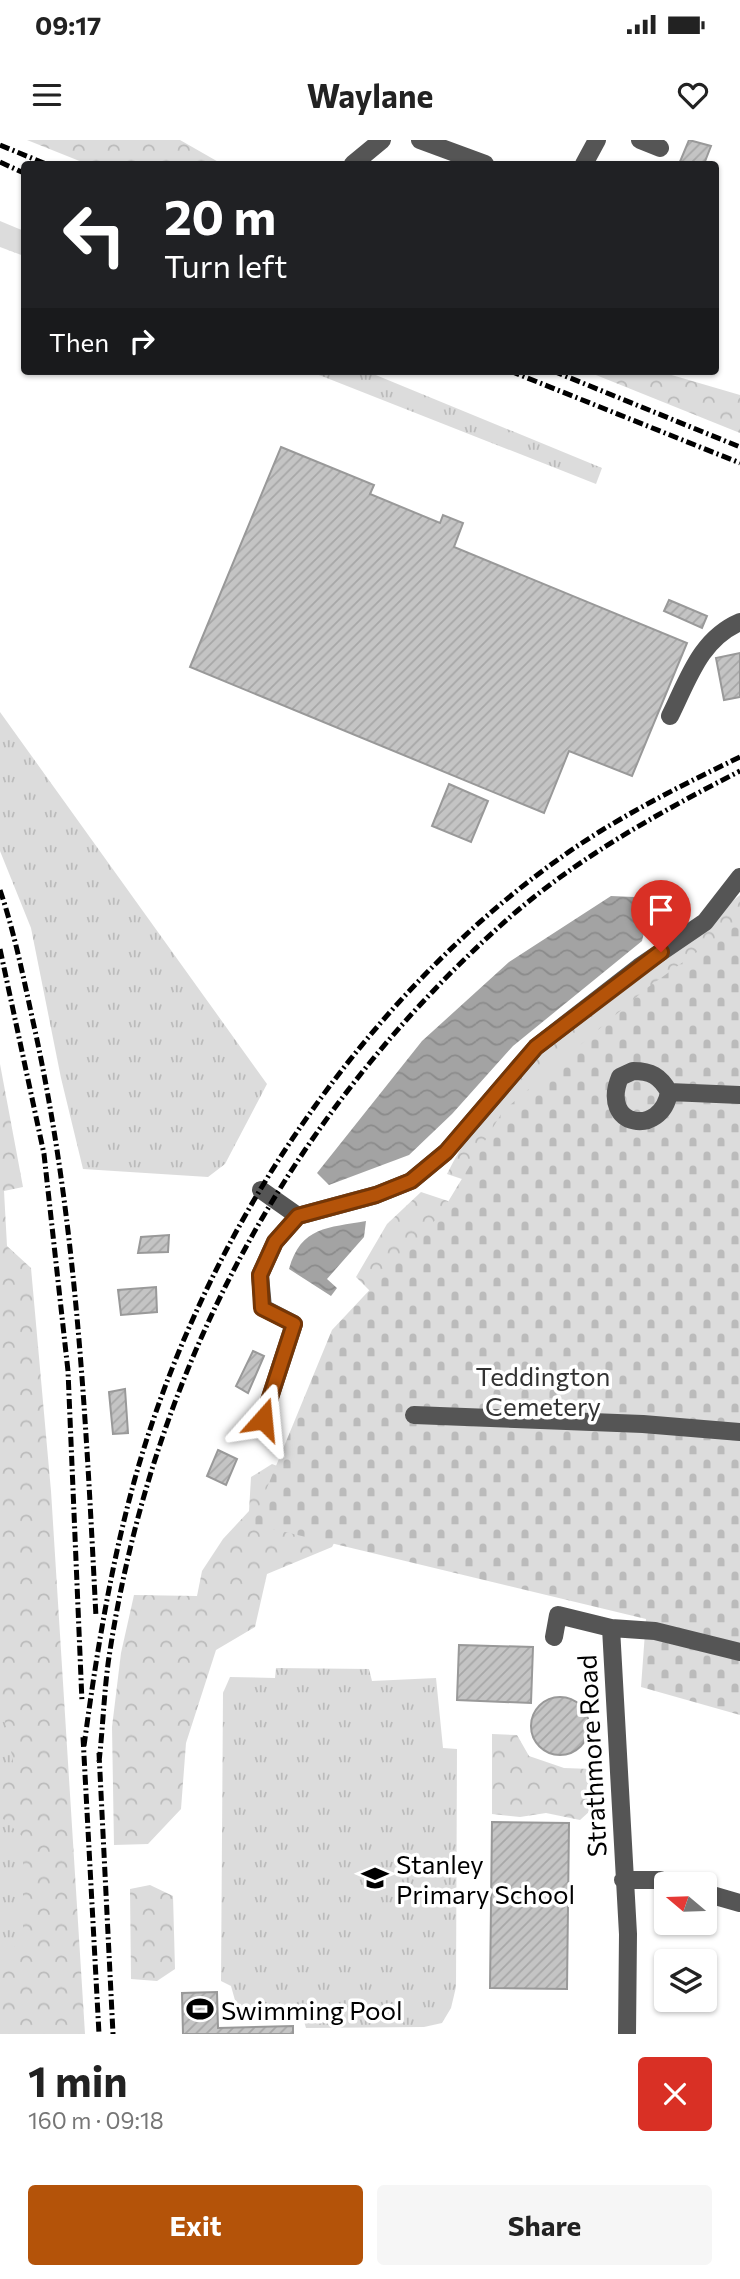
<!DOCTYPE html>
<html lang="en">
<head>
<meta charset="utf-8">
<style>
	body { margin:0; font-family:Commissioner,sans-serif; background:#f6f6f6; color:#222; height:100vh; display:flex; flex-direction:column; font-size:26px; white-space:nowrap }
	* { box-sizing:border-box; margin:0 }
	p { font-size:23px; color:#767676 }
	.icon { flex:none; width:38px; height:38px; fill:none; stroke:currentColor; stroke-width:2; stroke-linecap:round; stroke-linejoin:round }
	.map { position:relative; height:1894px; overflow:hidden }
	.details { display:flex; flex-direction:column; background:#fff; flex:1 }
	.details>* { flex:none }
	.banner { position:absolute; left:21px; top:21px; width:698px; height:214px; border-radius:7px; box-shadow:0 2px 5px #0004; background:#202124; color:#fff; overflow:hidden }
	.needle { width:46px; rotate:289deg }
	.tools { position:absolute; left:654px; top:1732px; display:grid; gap:14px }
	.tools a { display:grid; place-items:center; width:63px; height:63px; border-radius:7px; background:#fff; box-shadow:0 2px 5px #0004; font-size:35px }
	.pin { position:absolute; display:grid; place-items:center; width:60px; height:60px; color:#fff; margin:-72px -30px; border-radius:50% 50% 50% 0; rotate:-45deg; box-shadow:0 0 7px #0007 }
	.pin .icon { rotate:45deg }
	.me { position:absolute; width:77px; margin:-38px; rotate:18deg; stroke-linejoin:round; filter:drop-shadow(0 0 5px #0008) }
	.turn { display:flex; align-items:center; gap:24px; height:147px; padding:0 28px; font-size:32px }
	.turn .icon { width:91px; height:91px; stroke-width:2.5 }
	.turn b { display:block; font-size:49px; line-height:60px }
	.then { display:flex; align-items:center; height:66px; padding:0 28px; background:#0003; gap:14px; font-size:26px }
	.round { display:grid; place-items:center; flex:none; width:74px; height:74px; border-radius:7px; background:#f6f6f6 }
	.headline { display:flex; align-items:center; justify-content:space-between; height:119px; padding:0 28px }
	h1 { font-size:42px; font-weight:700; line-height:52px }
	.primary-button { display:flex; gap:14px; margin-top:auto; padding:14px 28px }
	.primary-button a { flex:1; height:80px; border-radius:7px; background:#b45309; color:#fff; font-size:28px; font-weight:700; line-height:80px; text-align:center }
	.primary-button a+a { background:#f6f6f6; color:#222 }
	.status { display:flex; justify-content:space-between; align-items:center; height:49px; padding:0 35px; background:#fff; direction:ltr }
	.status svg { height:19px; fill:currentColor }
	header { display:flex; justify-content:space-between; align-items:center; height:91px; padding:0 28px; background:#fff; font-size:32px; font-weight:700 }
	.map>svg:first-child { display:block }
	.grass { fill:url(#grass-tufts) }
	.forest { fill:url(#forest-crowns) }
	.cemetery { fill:url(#cemetery-stones) }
	.water { fill:url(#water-waves) }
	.building { fill:url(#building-hatch); stroke:#999; stroke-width:2 }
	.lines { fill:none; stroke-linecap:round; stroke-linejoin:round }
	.minor { stroke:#555; stroke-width:18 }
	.rail { stroke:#000; stroke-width:5; stroke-dasharray:10 3.5 2 3.5; stroke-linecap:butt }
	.route-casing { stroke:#753606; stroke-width:18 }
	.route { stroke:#b45309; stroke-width:12 }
	.labels { text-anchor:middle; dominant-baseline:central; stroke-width:7; stroke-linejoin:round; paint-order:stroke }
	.park-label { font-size:26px; fill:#333; stroke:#fff }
	.street-label { font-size:26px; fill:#000; stroke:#fff }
	.poi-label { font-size:26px; fill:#000; stroke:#fff; text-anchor:start }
</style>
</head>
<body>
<div class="status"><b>09:17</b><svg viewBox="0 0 49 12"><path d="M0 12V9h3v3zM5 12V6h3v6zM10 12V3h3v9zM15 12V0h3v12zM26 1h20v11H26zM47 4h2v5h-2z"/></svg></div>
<header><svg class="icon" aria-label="menu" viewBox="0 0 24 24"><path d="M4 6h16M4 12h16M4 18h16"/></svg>Waylane<svg class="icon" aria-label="heart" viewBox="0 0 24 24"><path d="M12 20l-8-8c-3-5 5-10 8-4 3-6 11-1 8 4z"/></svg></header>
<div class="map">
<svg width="740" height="1894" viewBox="0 0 740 1894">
	<defs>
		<pattern id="grass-tufts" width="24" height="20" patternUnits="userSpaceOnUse" patternTransform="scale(1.75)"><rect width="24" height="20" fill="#dcdcdc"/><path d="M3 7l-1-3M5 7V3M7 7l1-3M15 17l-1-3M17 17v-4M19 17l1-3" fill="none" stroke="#bbb"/></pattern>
		<pattern id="forest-crowns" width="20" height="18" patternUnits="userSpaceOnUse" patternTransform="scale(1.75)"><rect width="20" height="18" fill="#dcdcdc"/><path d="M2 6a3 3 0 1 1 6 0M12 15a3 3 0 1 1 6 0" fill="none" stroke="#bbb"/></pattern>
		<pattern id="cemetery-stones" width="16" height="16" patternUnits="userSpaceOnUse" patternTransform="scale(1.75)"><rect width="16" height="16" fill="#dcdcdc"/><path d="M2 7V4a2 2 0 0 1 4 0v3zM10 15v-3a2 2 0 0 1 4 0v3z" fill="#bbb"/></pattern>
		<pattern id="water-waves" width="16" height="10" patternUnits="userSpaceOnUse" patternTransform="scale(1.75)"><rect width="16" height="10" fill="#a3a3a3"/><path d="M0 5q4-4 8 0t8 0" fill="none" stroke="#8b8b8b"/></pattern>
		<pattern id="building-hatch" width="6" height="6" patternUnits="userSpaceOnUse" patternTransform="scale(1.75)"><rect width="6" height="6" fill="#c4c4c4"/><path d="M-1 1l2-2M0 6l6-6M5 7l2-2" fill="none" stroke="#a7a7a7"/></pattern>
	</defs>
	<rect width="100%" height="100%" fill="#fff"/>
	<path class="grass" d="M 0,81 L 24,91 L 24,116 L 0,107 Z
		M 309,231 L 366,231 L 602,328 L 596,344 Z
		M 0,572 L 267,944 L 225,1024 L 208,1037 L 83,1029 L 61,938 L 31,788 L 0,711 Z
		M 0,1140 L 48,1894 L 0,1894 Z
		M 276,1528 L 369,1529 L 372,1541 L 436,1538 L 443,1608 L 457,1609 L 456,1847 L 451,1868 L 442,1883 L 424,1887 L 306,1888 L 301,1872 L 238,1871 L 231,1846 L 221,1841 L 223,1553 L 230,1537 L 275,1538 Z"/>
	<path class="forest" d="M 27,0 L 180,0 L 222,24 L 87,24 Z
		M 586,231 L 658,231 L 740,255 L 740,293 Z
		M 740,755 L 740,946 L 477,1044 L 447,1034 C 501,922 645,832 740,755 Z
		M 0,924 L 23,1047 L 4,1051 L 7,1106 L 31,1128 L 51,1351 L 85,1894 L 0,1894 L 0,1825 L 23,1796 L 23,1697 L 0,1676 L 0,1640 L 13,1638 L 13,1621 L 0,1557 Z
		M 421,1052 L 448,1061 L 467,1079 L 376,1157 L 356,1137 L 387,1084 Z
		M 272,1324 L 309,1338 L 349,1374 L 332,1407 L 267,1434 L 255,1487 L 216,1510 L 186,1603 L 181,1669 L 148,1704 L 114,1705 L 112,1587 L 121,1513 L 134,1455 L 197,1456 L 202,1431 L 223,1399 L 249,1371 L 251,1337 Z
		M 492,1594 L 517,1595 L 529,1616 L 564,1628 L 591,1629 L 591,1670 L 580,1680 L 546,1673 L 520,1677 L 492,1674 Z
		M 150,1745 L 173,1756 L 175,1829 L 157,1841 L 131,1839 L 130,1749 Z"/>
	<path class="cemetery" d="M 740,781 L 740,1575 L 641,1547 L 646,1479 L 252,1384 L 332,1190 L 440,1075 L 503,971 L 647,848 Z"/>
	<path class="water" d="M 611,756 L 634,757 L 647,780 L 642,801 L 513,906 L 452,974 L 409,1015 L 329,1045 L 317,1033 L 422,901 L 509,822 Z
		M 366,1081 L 364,1097 L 327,1139 L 337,1148 L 331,1156 L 289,1129 C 301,1086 328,1088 366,1081 Z"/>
	<path class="building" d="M 689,0 L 711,6 L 704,24 L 679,24 Z
		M 281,307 L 374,345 L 370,354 L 440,383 L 443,375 L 463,383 L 454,407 L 687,503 L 632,636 L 569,611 L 544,673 L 190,527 Z
		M 669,460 L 707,476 L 702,488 L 664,471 Z
		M 740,513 L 740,557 L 724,560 L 716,518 Z
		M 449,644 L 488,661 L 471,702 L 432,686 Z
		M 169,1095 L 168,1112 L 138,1113 L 141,1097 Z
		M 156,1147 L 157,1172 L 121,1175 L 118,1150 Z
		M 253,1211 L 264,1216 L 248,1253 L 236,1246 Z
		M 125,1249 L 128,1293 L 113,1294 L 109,1252 Z
		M 218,1310 L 237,1319 L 226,1345 L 207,1336 Z
		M 459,1505 L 533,1507 L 531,1563 L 457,1560 Z
		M531 1586a29 29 0 1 1 58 0a29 29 0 1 1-58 0Z
		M 492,1682 L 569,1683 L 567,1849 L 490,1848 Z
		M 217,1852 L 218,1888 L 293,1886 L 293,1894 L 183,1894 L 182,1853 Z"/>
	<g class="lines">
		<path class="minor" d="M 420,0 L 485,24
			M 640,0 L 660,8
			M 353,24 L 382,0
			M 584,24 L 597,0
			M 670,576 C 688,540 700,499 740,482
			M 633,931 C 651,931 660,936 669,952 C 662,997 599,988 620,937 Z
			M 669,952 L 740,955
			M 261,1050 L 298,1076
			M 414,1275 L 643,1284 L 740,1292
			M 263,1279 L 294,1184 L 263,1168 L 260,1135 L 275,1102 L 298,1076 L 376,1055 L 411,1041 L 446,1012 L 536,907 L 639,827 L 705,782 L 740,737
			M 611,1488 L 628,1794 L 627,1894
			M 554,1497 L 558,1475 L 611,1488 L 655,1491 L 740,1512
			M 623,1740 L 660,1740 L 676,1745
			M 705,1753 L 740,1763"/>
		<path class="rail" d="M 0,5 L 46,24
			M 0,22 L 24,33
			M 510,231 L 740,323
			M 553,231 L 740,307
			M 0,750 C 16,797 25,846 36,895 C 77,1086 86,1281 96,1477
			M 0,809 L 44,1014 L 68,1231 L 82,1562
			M 83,1597 L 99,1894
			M 84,1606 C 96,1517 110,1429 134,1342 C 202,1097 360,857 570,711 C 624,674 682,645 740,617
			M 99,1613 L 113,1894
			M 99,1622 C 103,1587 104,1551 109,1517 C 152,1232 287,978 500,786 C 570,722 656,674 740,631"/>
	</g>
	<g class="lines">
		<g class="route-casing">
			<path id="route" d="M 263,1279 L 294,1184 L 262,1168 L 260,1135 L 275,1102 L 298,1076 L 376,1055 L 411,1041 L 446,1012 L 536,907 L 661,812"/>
		</g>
		<use href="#route" class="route"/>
	</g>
	<defs>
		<g id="school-bare" transform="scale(2.1)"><path d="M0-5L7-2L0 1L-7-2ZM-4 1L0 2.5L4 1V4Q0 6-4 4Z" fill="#000" stroke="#fff" stroke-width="2.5" paint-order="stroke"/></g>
		<g id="stadium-bare" transform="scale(2.1)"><path d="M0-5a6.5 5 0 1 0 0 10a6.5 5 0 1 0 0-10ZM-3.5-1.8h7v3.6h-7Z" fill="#000" stroke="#fff" stroke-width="2.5" paint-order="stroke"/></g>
	</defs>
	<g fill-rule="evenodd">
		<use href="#school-bare" x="375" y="1738"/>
		<use href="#stadium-bare" x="200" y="1869"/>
	</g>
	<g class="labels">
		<g class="park-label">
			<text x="543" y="1235">Teddington<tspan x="543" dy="30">Cemetery</tspan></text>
		</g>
		<g class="street-label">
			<text transform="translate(591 1616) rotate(-93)">Strathmore Road</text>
		</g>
		<g class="poi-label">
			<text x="396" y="1723">Stanley<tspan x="396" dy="30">Primary School</tspan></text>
			<text x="221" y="1869">Swimming Pool</text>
		</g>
	</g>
</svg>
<div class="tools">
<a><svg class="needle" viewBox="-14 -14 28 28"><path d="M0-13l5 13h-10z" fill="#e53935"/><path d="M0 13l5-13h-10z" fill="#767676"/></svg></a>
<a><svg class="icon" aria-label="layers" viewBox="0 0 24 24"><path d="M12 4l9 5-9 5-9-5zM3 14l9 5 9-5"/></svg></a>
</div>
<div class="pin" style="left:661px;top:812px;background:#d93025"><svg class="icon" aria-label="arrive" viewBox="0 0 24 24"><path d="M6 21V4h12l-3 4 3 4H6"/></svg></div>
<svg class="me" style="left:263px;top:1279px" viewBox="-20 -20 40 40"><path d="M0-17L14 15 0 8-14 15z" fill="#b45309" stroke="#fff" stroke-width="4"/></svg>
<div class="banner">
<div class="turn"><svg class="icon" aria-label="left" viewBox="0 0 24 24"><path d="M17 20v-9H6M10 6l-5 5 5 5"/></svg><div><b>20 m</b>Turn left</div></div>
<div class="then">Then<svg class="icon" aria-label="right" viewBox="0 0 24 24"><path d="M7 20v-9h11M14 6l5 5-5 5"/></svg></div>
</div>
</div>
<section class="details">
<div class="headline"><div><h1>1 min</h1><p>160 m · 09:18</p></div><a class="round" style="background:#d93025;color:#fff"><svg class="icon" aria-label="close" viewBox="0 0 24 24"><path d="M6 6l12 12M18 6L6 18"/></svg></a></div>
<div class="primary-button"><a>Exit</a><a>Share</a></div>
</section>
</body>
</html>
